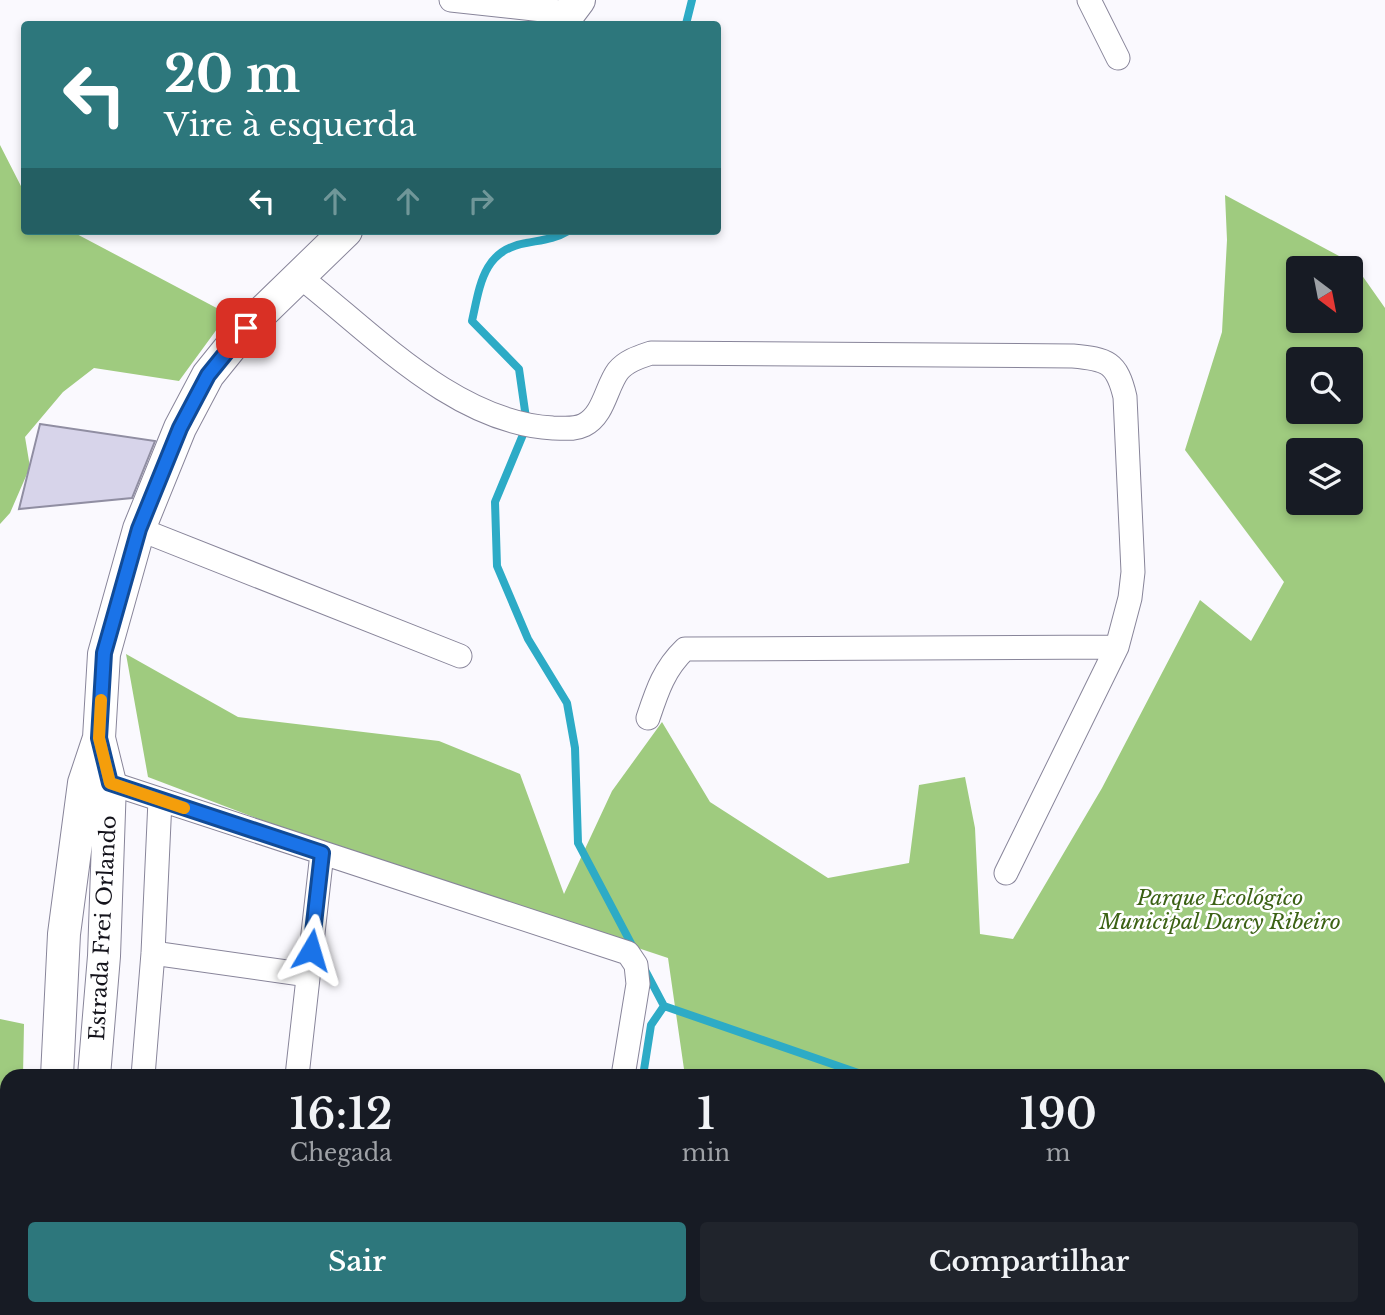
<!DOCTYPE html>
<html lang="pt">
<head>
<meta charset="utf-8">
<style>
	body { margin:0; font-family:"Libre Baskerville",serif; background:#20242c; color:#f1f3f6; height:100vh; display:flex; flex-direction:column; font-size:26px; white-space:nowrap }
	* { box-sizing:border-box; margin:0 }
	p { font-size:23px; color:#9ea1a6 }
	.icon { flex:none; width:38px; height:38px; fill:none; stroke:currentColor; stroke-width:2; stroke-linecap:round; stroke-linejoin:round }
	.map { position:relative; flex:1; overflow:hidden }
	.drawer { position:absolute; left:0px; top:1069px; width:1386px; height:247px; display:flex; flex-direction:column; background:#171b24; border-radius:21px 21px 0 0; box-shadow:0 4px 10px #0003 }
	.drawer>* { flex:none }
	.banner { position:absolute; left:21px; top:21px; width:700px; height:214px; border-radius:7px; box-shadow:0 4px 10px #0003; background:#2d777c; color:#fff; overflow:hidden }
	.needle { width:46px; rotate:148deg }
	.tools { position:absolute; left:1286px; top:256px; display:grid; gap:14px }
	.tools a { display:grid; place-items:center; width:77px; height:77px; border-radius:7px; background:#171b24; box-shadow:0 4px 10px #0003; font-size:35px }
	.pin { position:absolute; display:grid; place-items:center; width:60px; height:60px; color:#fff; margin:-30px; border-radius:14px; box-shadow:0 4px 10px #0006 }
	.me { position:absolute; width:77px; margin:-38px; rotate:7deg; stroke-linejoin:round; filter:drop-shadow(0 0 5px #0008) }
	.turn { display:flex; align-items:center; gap:24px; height:147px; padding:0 28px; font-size:32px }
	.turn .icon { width:91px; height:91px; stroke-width:2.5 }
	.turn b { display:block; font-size:49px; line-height:60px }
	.lanes { display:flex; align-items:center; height:66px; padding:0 28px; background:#0003; justify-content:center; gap:35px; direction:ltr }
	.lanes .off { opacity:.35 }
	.eta { display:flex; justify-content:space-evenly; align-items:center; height:119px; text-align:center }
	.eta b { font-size:42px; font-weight:600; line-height:49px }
	.cta { display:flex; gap:14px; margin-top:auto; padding:14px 28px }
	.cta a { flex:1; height:80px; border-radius:7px; background:#2d777c; color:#fff; font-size:28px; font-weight:600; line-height:80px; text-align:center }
	.cta a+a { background:#20242c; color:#f1f3f6 }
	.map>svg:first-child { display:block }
	.forest { fill:#9fcb7f; fill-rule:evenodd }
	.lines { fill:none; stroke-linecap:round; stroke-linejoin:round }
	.stream { stroke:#2dabc6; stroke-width:8 }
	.building { fill:#d7d4ea; stroke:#908ea2; stroke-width:2 }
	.street-casing { stroke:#88859a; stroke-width:25 }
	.secondary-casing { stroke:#88859a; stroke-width:34 }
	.street { stroke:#fff; stroke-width:23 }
	.secondary { stroke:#fff; stroke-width:32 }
	.route-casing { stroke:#114b97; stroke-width:18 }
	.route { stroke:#1a73e8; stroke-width:12 }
	.slow { stroke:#f59e0b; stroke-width:12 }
	.labels { text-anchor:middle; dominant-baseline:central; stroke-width:5; stroke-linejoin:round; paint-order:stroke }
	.park-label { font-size:21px; font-style:italic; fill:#3c6215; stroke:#fff }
	.street-label { font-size:21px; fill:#14131b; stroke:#fff }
</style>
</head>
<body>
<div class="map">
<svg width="1385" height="1315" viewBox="0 0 1385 1315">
	<rect width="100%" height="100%" fill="#faf9fe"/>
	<path class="forest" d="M 0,145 L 24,192 L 24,231 L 71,231 L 228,314 L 179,381 L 94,368 L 63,392 L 25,437 L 30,467 L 10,513 L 0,524 Z
		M 1225,195 L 1354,264 L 1385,308 L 1385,1315 L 556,1315 L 553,1309 L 1379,1309 L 1379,1076 L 685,1076 L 668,958 L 322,843 L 148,777 L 126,654 L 238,717 L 439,741 L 520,774 L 564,894 L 612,791 L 662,722 L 710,802 L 828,878 L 909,863 L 919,785 L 965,777 L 975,828 L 980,934 L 1013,939 L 1102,788 L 1200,600 L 1251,641 L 1284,582 L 1185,450 L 1222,332 L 1227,240 ZM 1298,268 L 1351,268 L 1351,320 L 1298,320 ZM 1298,359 L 1351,359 L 1351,411 L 1298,411 ZM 1298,450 L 1351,450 L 1351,502 L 1298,502 Z
		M 0,1019 L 24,1024 L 23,1076 L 7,1076 L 7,1101 L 0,1098 Z
		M 0,1125 L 7,1125 L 7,1283 L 0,1285 Z
		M 161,1309 L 247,1309 L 245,1315 L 163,1315 Z"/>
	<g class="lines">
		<path class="stream" d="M 686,24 L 692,0
			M 568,231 C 555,239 541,240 526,243 C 483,250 480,285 472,321 L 519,369 L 527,425 L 495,502 L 497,566 L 528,639 L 567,703 L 575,748 L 578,843 L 634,949
			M 645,970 L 664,1006 L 867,1076
			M 643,1076 L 651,1025 L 664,1006
			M 671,1309 L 674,1315
			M 1310,1309 L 1316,1315"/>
	</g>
	<path class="building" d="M 40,424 L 155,441 L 132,498 L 19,509 Z"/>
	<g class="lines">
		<g class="street-casing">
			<path id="street" d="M 451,0 L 570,13
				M 1089,0 L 1118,58
				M 299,276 C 372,333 455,423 553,428 C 564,428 574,430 584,425 C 604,415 606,387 618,371 C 626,361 639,357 651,353 L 1073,356 C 1107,359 1117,362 1125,397 L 1133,572 L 1130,598 L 1117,647 L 1006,873
				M 139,529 L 460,656
				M 648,718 C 657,691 664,669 685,649 L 1117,647
				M 110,783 L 628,953 L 636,965 L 638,984 L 623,1076
				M 153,953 L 308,975
				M 143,1076 L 153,953 L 160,800
				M 297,1076 L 322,853
				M 93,1309 L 98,1315"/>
		</g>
		<g class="secondary-casing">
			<path id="secondary" d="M 561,24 L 579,0
				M 57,1076 L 64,934 L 84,783 L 99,738 L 104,654 L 139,529 L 180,428 L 208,375 L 246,328 L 346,231
				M 94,1076 L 104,956 L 110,783 L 99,738
				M 66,1309 L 66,1315"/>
		</g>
		<use href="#street" class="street"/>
		<use href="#secondary" class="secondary"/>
	</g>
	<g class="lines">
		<g class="route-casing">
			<path id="route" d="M 246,328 L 208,375 L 180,428 L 139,529 L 104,653 L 99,738 L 110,783 L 322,853 L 311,950"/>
		</g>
		<use href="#route" class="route"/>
		<path class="slow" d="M 101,700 L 99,738 L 110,783 L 184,808"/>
	</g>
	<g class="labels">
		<g class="park-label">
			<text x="1220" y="898">Parque Ecológico<tspan x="1220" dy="24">Municipal Darcy Ribeiro</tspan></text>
		</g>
		<g class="street-label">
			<text transform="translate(103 928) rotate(-87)">Estrada Frei Orlando</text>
		</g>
	</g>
</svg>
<div class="tools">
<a><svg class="needle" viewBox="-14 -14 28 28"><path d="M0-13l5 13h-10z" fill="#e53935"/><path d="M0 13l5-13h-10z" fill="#9ea1a6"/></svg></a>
<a><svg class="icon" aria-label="search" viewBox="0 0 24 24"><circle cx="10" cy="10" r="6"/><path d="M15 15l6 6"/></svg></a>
<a><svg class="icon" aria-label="layers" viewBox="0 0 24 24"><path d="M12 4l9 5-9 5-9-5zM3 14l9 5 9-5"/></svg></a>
</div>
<div class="pin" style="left:246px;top:328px;background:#d93025"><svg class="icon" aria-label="arrive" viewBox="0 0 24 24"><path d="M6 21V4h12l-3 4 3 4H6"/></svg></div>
<svg class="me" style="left:311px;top:950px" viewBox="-20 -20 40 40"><path d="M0-17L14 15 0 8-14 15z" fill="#1a73e8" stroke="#fff" stroke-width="4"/></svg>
<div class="banner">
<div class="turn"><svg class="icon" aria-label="left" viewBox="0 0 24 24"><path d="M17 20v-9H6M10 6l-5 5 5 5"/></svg><div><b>20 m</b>Vire à esquerda</div></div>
<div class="lanes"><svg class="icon" aria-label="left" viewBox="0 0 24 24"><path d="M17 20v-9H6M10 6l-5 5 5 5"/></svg><svg class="icon off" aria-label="ahead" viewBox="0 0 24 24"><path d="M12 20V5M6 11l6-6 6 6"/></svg><svg class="icon off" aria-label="ahead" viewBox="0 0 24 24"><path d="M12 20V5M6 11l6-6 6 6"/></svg><svg class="icon off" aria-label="right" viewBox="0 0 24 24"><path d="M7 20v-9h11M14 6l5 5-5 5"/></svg></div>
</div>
<section class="drawer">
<div class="eta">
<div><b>16:12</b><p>Chegada</p></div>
<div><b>1</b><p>min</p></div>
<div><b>190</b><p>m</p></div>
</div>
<div class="cta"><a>Sair</a><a>Compartilhar</a></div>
</section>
</div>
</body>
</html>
